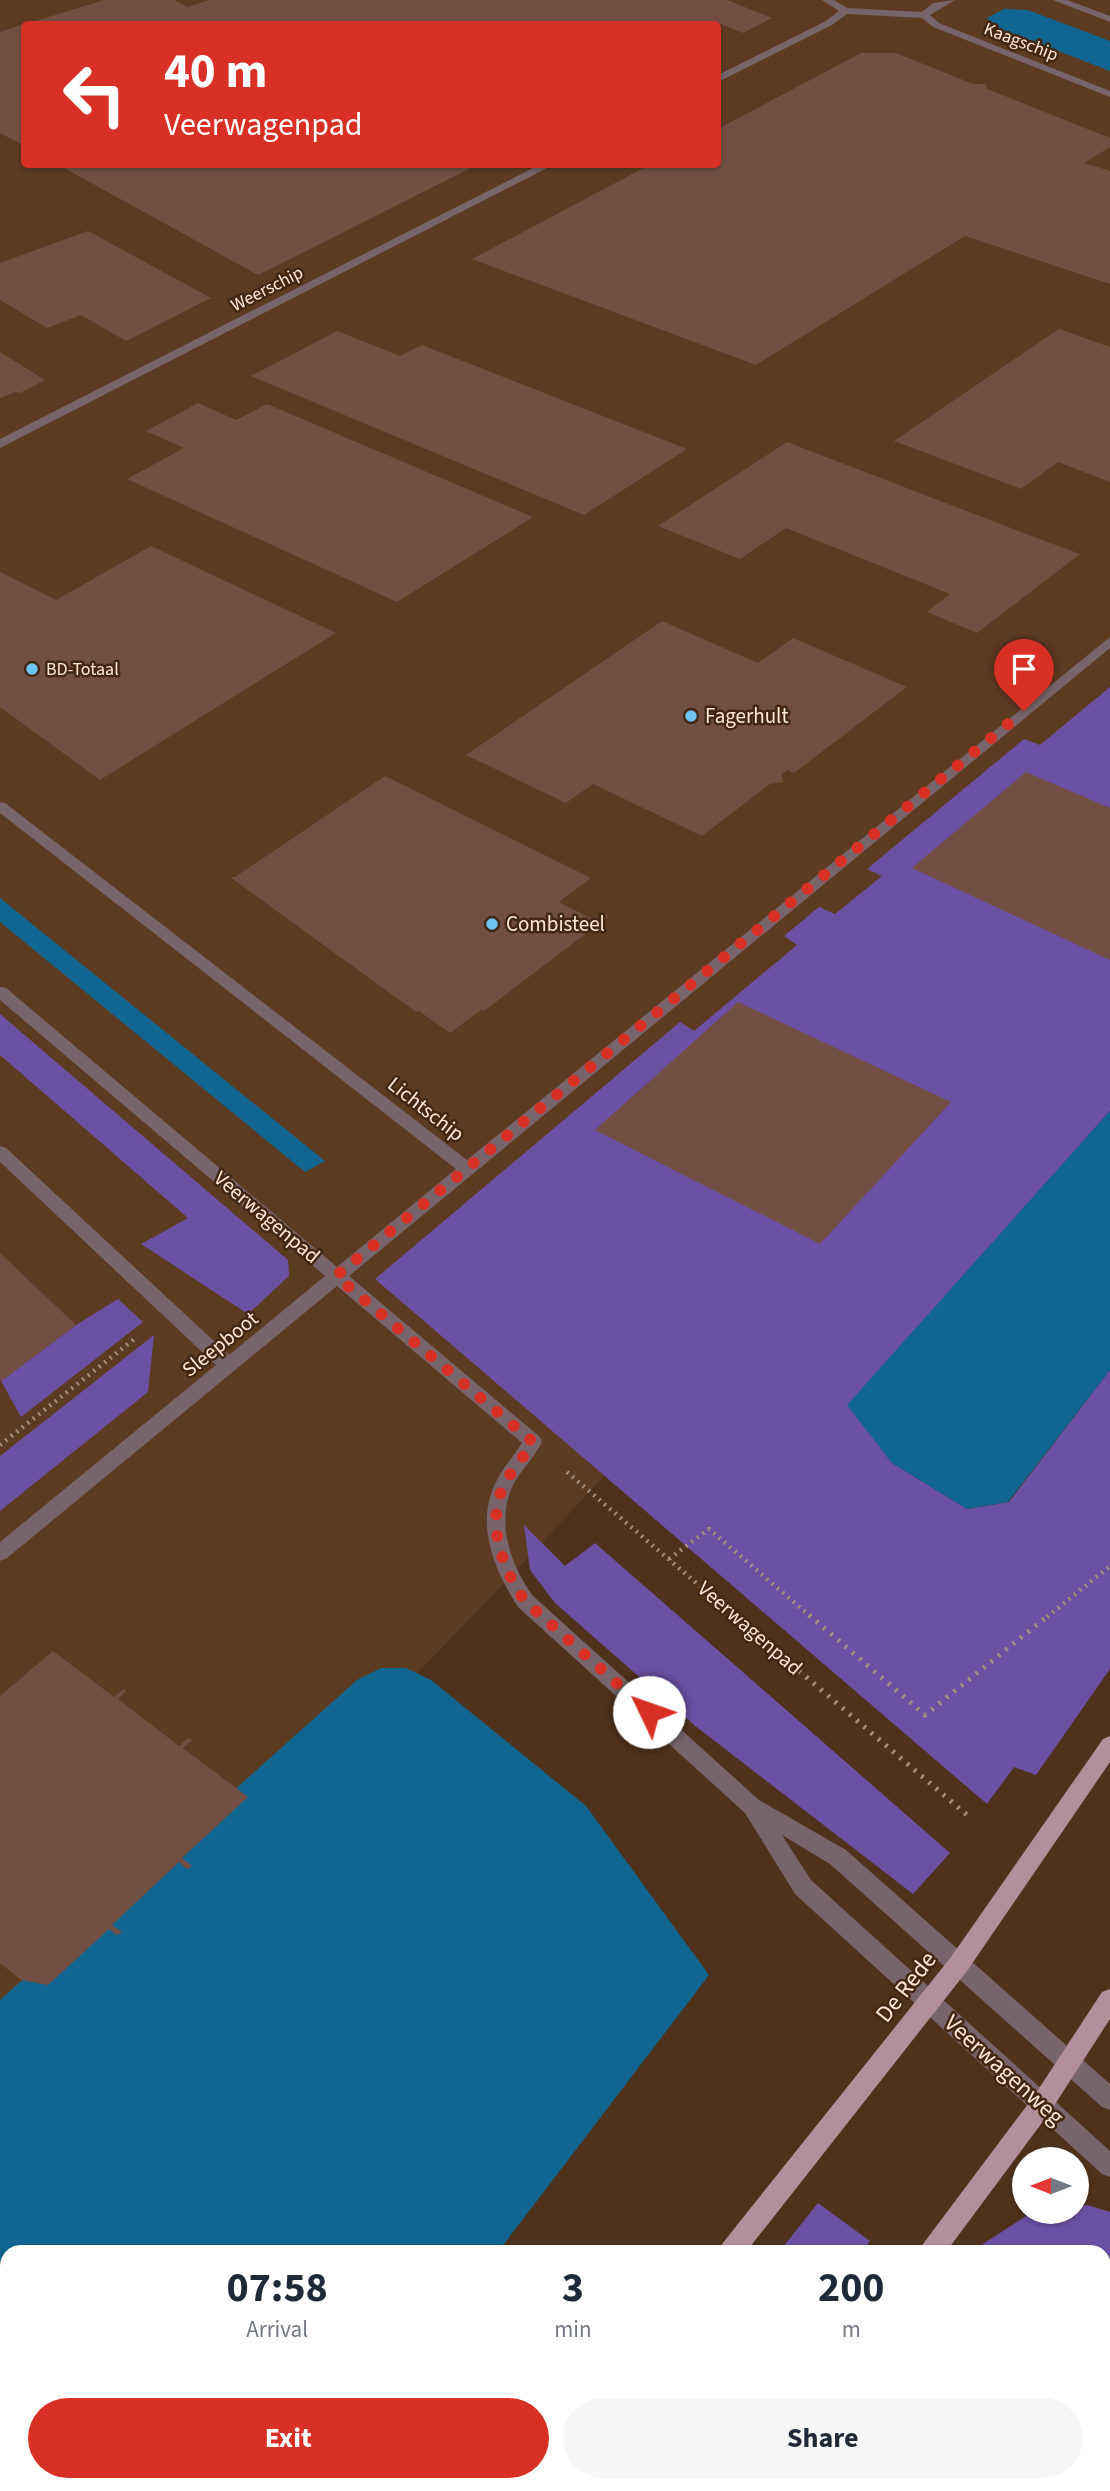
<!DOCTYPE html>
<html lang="en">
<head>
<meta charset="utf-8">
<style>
	body { margin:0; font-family:"Source Sans 3",sans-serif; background:#f6f6f7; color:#1f2937; height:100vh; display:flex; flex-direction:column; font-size:26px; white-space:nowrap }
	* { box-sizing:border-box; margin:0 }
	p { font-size:23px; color:#747a83 }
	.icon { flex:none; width:38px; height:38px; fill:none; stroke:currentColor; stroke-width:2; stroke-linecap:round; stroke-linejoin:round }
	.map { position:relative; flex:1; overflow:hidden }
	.drawer { position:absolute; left:0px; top:2245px; width:1111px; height:247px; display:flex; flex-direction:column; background:#fff; border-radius:21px 21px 0 0; box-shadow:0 2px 5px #0004 }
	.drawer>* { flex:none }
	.hud { position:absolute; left:21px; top:21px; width:700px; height:147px; border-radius:7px; box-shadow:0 2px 5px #0004; background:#d93025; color:#fff; overflow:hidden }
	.needle { width:46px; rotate:270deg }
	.fabs { position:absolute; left:1012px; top:2147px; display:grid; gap:14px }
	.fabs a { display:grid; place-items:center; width:77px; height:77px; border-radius:50%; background:#fff; box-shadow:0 2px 5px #0004; font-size:35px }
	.pin { position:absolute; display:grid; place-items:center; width:60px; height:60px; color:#fff; margin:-72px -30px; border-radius:50% 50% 50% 0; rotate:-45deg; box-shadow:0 0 7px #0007 }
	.pin .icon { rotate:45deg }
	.me { position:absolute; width:77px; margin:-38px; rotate:312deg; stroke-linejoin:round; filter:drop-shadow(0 0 5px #0008) }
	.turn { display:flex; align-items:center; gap:24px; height:147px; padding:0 28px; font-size:32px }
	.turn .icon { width:91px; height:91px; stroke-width:2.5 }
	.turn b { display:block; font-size:49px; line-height:60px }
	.eta { display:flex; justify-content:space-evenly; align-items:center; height:119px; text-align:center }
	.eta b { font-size:42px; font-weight:700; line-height:49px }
	.action { display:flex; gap:14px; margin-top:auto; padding:14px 28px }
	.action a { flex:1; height:80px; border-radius:42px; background:#d93025; color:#fff; font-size:28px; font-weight:700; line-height:80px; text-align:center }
	.action a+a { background:#f6f6f7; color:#1f2937 }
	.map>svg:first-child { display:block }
	.built { fill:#5d3b21; fill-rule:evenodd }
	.green { fill:#6c50a4 }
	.water { fill:#106690 }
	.building { fill:#734e43 }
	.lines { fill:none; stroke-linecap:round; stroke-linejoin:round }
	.path-far1 { stroke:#a68e7c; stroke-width:4.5; stroke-dasharray:2 5; stroke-linecap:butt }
	.path { stroke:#a68e7c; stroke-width:5; stroke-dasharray:2.5 7; stroke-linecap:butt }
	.minor { fill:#77656b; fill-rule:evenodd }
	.major { fill:#b38f9b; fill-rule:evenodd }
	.route { stroke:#d93025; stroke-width:12; stroke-dasharray:0 21.6 }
	.poi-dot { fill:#6fc2f4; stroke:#442712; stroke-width:2.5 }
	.labels { text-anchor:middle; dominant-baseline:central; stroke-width:5; stroke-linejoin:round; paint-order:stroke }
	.far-street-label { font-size:18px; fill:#fce9dc; stroke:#442712 }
	.far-poi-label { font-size:18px; fill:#fce9dc; stroke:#442712; text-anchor:start }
	.poi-label { font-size:21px; fill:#fce9dc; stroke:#442712; text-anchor:start }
	.street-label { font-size:21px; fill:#fce9dc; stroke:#442712 }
	.near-street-label { font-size:24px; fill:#fce9dc; stroke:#442712 }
</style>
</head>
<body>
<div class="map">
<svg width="1110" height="2491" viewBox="0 0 1110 2491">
	<rect width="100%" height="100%" fill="#4f321c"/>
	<path class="built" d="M 0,0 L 1110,0 L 1110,1032 L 951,1102 L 526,1560 L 0,2108 ZM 24,24 L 718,24 L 718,164 L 24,164 Z"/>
	<path class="green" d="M 1110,687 L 1110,1111 L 848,1405 L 892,1463 L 967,1509 L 1009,1502 L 1110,1370 L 1110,1669 L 1036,1775 L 1014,1767 L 987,1804 L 375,1279 L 680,1022 L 694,1031 L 797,945 L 784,936 L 819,907 L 835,914 L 882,876 L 867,869 L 1024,739 L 1040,745 Z
		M 0,1014 L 288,1260 L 289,1276 L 248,1314 L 141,1244 L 188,1218 L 0,1055 Z
		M 118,1299 L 143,1322 L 21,1417 L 1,1381 L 76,1325 Z
		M 154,1335 L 148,1392 L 0,1511 L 0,1456 Z
		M 524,1525 L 565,1566 L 595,1543 L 950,1853 L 913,1894 L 694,1725 L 555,1603 L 530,1570 Z
		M 818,2203 L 870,2241 L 862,2252 L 779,2252 Z
		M 1087,2205 L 1110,2212 L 1110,2491 L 797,2491 L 801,2485 L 1104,2485 L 1104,2252 L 971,2252 L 1029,2214 L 1076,2212 L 1076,2207 Z
		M 597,2485 L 685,2485 L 681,2491 L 592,2491 Z"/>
	<path class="water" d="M 1004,9 L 1028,10 L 1110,41 L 1110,71 L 996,27 L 987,18 Z
		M 0,898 L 325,1161 L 305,1172 L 0,922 Z
		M 1110,1111 L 1110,1370 L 1008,1502 L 967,1509 L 892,1463 L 847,1405 Z
		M 381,1668 L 406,1668 L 431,1680 L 586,1806 L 709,1975 L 498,2252 L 7,2252 L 7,2485 L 311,2485 L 306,2491 L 0,2491 L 0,2000 L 357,1680 Z"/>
	<path class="building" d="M 104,0 L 174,0 L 188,7 L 209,0 L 727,0 L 772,18 L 743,33 L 716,22 L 709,24 L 26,24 Z
		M 24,24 L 24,146 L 0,133 L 0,32 Z
		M 861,53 L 896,53 L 973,84 L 984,84 L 987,86 L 985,88 L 1110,138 L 1110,147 L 1084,163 L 1110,171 L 1110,284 L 965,236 L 756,365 L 472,259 L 651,164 L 718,164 L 718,129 Z
		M 57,164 L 479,164 L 258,275 Z
		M 88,231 L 211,298 L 126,341 L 81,315 L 47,328 L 0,300 L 0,263 Z
		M 1059,329 L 1110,347 L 1110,482 L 1058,462 L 1021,489 L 894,441 Z
		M 337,331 L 400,356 L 422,345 L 687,449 L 584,515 L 251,376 Z
		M 0,352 L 45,380 L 20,393 L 16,392 L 0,398 Z
		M 198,403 L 236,420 L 267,404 L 533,517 L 397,602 L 127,479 L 184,448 L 146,431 Z
		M 787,442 L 1029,535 L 1080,554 L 977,633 L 927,612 L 950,594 L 786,528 L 740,559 L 658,526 Z
		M 151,546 L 336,633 L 100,780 L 0,707 L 0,572 L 56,600 Z
		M 662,621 L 758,663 L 793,638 L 907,687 L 794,773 L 788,770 L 782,774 L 783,782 L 770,784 L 702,836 L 593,784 L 566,803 L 466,755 Z
		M 1026,772 L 1110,808 L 1110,960 L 912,868 Z
		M 385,776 L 591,878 L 559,902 L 596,921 L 605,914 L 609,916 L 484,1011 L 481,1010 L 450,1033 L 419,1011 L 416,1012 L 230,877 L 235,877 Z
		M 738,1002 L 951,1102 L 820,1244 L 595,1130 Z
		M 0,1253 L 76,1325 L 1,1381 L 0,1380 Z
		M 53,1651 L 114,1697 L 123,1689 L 126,1691 L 118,1699 L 179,1746 L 188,1738 L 192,1740 L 183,1748 L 248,1797 L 182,1858 L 192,1866 L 187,1869 L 179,1862 L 112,1925 L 122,1932 L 117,1935 L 109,1929 L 48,1985 L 21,1980 L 0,1963 L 0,1696 Z"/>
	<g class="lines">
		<path class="path-far1" d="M 0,1445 L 137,1337
			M 567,1472 L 736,1617
			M 669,1559 L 709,1529 L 811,1617
			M 1047,1617 L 1110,1566"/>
		<path class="path" d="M 734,1615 L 967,1815
			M 809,1615 L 925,1715 L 1049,1615
			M 1104,2303 L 1110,2307"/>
		<path class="minor" d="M 822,0 L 834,0 L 847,8 L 922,12 L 933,3 L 955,0 L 930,15 L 939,23 L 1110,91 L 1110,97 L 933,27 L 922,18 L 847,14 L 832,25 L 718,82 L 718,75 L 826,21 L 839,11 Z
			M 1053,0 L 1067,0 L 1110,16 L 1110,22 Z
			M 541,164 L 555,164 L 0,448 L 0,439 Z
			M 1110,637 L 1110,648 L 349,1276 L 540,1437 L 542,1442 C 534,1458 520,1471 512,1487 C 496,1524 511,1565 532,1595 L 759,1800 L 846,1850 L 1110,2084 L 1110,2110 L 1102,2107 L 830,1864 L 782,1835 L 811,1880 L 1110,2151 L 1110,2177 L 1102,2174 L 795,1894 L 745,1813 L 518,1607 C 495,1571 475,1526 495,1484 C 502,1469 513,1457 522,1443 L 337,1286 L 7,1558 L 0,1561 L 0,1542 L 216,1365 L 0,1162 L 0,1146 L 6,1148 L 229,1355 L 325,1276 L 0,1000 L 0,987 L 6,988 L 337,1267 L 456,1169 L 0,813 L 0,802 L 5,803 L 467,1160 Z"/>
		<path class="major" d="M 1110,1736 L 1110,1762 L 967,1971 L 746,2252 L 719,2252 L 722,2244 L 951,1957 L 1103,1739 Z
			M 1110,1989 L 1110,2019 L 1050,2112 L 946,2252 L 920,2252 L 923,2244 L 1034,2096 L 1102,1992 Z
			M 531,2485 L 559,2485 L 556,2491 L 528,2491 Z
			M 745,2485 L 773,2485 L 770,2491 L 742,2491 Z"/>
	</g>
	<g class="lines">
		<path class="route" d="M 649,1712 L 525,1601 C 503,1571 486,1524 503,1487 C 510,1472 524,1457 533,1442 L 336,1276 L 1024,711"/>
	</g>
	<g class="poi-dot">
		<circle cx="32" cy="669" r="7"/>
		<circle cx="691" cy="716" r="7"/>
		<circle cx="492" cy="924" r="7"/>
	</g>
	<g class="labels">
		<g class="far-street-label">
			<text transform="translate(1021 42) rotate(21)">Kaagschip</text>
			<text transform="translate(267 289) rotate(-27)">Weerschip</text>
		</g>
		<g class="far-poi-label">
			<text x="46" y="669">BD-Totaal</text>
		</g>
		<g class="poi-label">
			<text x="705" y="716">Fagerhult</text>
			<text x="506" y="924">Combisteel</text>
		</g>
		<g class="street-label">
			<text transform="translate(426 1109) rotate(38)">Lichtschip</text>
			<text transform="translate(267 1217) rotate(40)">Veerwagenpad</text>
			<text transform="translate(220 1344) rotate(-39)">Sleepboot</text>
			<text transform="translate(750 1628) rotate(41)">Veerwagenpad</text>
		</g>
		<g class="near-street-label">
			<text transform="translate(906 1987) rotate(-52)">De Rede</text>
			<text transform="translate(1004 2070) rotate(42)">Veerwagenweg</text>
		</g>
	</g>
</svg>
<div class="fabs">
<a><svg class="needle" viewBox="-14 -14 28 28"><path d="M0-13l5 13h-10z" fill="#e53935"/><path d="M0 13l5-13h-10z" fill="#747a83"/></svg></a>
</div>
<div class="pin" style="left:1024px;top:711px;background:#d93025"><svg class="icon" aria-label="arrive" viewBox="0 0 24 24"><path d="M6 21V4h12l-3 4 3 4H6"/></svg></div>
<svg class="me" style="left:649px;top:1712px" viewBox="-20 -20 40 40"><circle r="19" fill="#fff"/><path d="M0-13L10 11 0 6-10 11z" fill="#d93025"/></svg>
<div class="hud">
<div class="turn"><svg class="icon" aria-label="left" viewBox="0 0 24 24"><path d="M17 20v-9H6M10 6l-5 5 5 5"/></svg><div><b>40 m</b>Veerwagenpad</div></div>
</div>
<section class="drawer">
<div class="eta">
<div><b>07:58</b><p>Arrival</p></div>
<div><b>3</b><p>min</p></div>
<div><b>200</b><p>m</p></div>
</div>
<div class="action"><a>Exit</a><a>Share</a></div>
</section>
</div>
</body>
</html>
